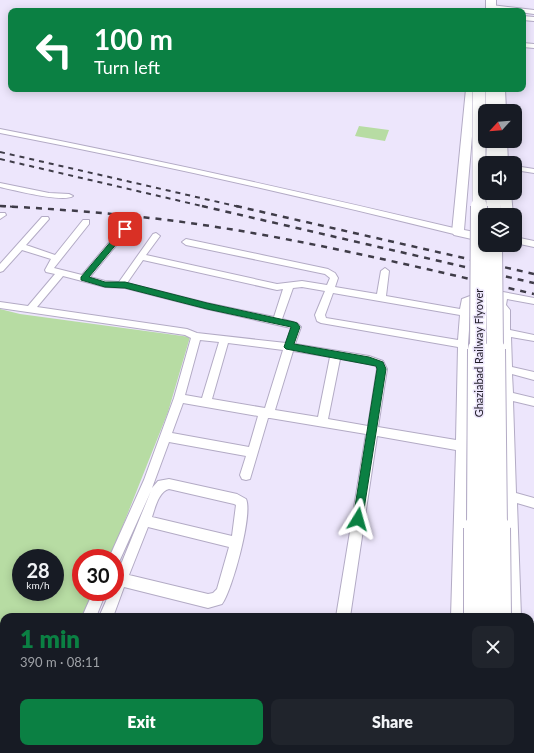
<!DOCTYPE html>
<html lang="en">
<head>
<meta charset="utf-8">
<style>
	body { margin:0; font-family:Lato,sans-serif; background:#20242c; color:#f1f3f6; height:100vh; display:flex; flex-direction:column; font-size:15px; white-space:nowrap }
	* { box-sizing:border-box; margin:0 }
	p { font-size:13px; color:#9ea1a6 }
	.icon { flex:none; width:22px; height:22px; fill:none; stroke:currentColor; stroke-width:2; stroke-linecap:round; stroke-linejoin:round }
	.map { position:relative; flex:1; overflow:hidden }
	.details { position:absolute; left:0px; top:613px; width:534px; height:140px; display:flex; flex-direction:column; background:#171b24; border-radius:12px 12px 0 0; box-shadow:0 2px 10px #0003 }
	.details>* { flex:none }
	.banner { position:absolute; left:8px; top:8px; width:518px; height:84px; border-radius:8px; box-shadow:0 2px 10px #0003; background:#0b8043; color:#fff; overflow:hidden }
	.needle { width:26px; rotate:244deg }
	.tools { position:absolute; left:478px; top:104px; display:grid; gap:8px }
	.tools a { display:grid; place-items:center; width:44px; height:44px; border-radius:8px; background:#171b24; box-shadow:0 2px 10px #0003; font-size:20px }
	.speed { position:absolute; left:12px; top:549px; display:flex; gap:8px; font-size:20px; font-weight:700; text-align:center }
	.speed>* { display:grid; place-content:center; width:52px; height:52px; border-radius:50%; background:#171b24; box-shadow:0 2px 10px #0003; line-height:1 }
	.speed small { font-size:10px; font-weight:400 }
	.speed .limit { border:6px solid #d22; background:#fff; color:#111 }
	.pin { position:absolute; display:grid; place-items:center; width:34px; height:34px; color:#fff; margin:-17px; border-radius:8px; box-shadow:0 2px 6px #0006 }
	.me { position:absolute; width:44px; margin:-22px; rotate:8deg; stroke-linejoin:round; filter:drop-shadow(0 0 3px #0008) }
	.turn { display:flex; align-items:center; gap:14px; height:84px; padding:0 20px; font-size:18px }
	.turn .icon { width:52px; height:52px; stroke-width:2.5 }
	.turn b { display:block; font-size:28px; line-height:34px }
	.round { display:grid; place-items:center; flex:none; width:42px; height:42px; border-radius:8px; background:#20242c }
	.overview { display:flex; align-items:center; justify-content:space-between; height:68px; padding:0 20px }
	h1 { font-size:24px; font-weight:800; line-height:30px; color:#0b8043 }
	.cta { display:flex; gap:8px; margin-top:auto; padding:8px 20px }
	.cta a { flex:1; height:46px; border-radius:8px; background:#0b8043; color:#fff; font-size:16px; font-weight:800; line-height:46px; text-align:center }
	.cta a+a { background:#20242c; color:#f1f3f6 }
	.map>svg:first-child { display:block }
	.green { fill:#b7dca3; fill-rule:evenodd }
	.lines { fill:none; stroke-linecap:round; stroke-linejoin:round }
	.street-casing { stroke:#b3abc5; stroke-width:2 }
	.secondary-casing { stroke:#b3abc5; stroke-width:2 }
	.highway-casing { stroke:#b3abc5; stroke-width:2 }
	.street { fill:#fff; fill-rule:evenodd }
	.secondary { fill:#fff; fill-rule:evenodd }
	.highway { fill:#fff; fill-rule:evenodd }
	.rail-far1 { stroke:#3f3c48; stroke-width:2; stroke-dasharray:5 5; stroke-linecap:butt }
	.rail { stroke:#3f3c48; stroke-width:2.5; stroke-dasharray:6 6; stroke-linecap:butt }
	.highway-bridge-far4-casing { stroke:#b3abc5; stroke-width:12; stroke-linecap:butt }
	.highway-bridge-far3-casing { stroke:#b3abc5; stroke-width:14; stroke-linecap:butt }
	.highway-bridge-far2-casing { stroke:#b3abc5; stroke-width:18; stroke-linecap:butt }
	.highway-bridge-far1-casing { stroke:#b3abc5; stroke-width:22; stroke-linecap:butt }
	.highway-bridge-casing { stroke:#b3abc5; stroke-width:28; stroke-linecap:butt }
	.highway-bridge-far4 { stroke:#fff; stroke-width:10 }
	.highway-bridge-far3 { stroke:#fff; stroke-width:13 }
	.highway-bridge-far2 { stroke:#fff; stroke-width:16 }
	.highway-bridge-far1 { stroke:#fff; stroke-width:20 }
	.highway-bridge { stroke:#fff; stroke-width:26 }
	.route { fill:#0b8043; stroke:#07532c }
	.labels { text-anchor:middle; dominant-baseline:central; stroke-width:3; stroke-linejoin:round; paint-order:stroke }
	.street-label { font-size:11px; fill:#1f1c26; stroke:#ede6fc }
</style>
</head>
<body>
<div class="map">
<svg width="534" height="753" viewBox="0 0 534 753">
	<rect width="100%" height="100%" fill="#ede6fc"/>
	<path class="green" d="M 359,126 L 389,130 L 385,141 L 355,136 Z
		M 0,309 L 20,314 L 190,337 L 168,412 L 110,558 L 81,558 L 81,592 L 96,592 L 86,617 L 4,617 L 4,749 L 29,749 L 28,753 L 0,753 ZM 21,558 L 55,558 L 55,592 L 21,592 Z"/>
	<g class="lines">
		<g class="street-casing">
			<path id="street" d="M 491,5 L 534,10 L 534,14 L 489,8 L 489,6 Z
				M 523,16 L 534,17 L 534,21 L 523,20 Z
				M 523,43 L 534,44 L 534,48 L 523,47 Z
				M 0,129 C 154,159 306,193 458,229 L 462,232 L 458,235 C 306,197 154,163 0,133 Z
				M 515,166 L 534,169 L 534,173 L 515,170 Z
				M 0,183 L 49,193 L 69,194 L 73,196 C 64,203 13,190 0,187 Z
				M 0,213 L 5,213 L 6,215 L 0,219 Z
				M 42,217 L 48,217 L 49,219 L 26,245 L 55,255 L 83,220 L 89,220 L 89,224 L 54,268 L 82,275 L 122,227 L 128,227 L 128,231 L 90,277 L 105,281 L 119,282 L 153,234 L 156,233 L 160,236 L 146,255 L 277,284 L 302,281 L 327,285 L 330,278 L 325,274 L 186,245 L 182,242 L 186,239 L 328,269 L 335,273 L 338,278 L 335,287 L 377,294 L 381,271 L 385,268 L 389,271 L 386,296 L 460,309 L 462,299 L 470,296 L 497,302 L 499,295 L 503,292 L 534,298 L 534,304 L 507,299 L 506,305 L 510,310 L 510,330 L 534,335 L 534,341 L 511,337 L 512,367 L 534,372 L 534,380 L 512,374 L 513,393 L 534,398 L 534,406 L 513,401 L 516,493 L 534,498 L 534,508 L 517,503 L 521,617 L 507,617 L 505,500 L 501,499 L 499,495 L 501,491 L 505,490 L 500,311 L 498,309 L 471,302 L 468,344 L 465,617 L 451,617 L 456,450 L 377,436 L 350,617 L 336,617 L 366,434 L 270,418 L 268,418 L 250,479 L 246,480 L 242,479 L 240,475 L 246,456 L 169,442 L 152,488 L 158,481 L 169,479 L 237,494 L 246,499 C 253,514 232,591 222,604 L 208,608 L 124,587 L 113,617 L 99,617 L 110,592 L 115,592 L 115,579 L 151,491 L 119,562 L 115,564 L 115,558 L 109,558 L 144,480 L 174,398 L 191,338 L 185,335 L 0,308 L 0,302 L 28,306 L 55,274 L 46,272 L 45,270 L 51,259 L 22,250 L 3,271 L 0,272 L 0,264 ZM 143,260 L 277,290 L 283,289 L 274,317 L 207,303 L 127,283 ZM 63,276 L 105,287 L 125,288 L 207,309 L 291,328 L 286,343 L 197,333 L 187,329 L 37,307 ZM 302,287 L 325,291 L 315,315 L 317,321 L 321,323 L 458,347 L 456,440 L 378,427 L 387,369 L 383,361 L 369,356 L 295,344 L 301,327 L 297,323 L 282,319 L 293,288 ZM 333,293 L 460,315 L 458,340 L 326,318 L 325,315 ZM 200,340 L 219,342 L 202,398 L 185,395 ZM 228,343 L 283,350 L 265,408 L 212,399 ZM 293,351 L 330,357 L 318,417 L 275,410 ZM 340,359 L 368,364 L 376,366 L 377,369 L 368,426 L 328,419 ZM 183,403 L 258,416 L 249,447 L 172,433 ZM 169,489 L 234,504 L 236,505 L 232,536 L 152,517 C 155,508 159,491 169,489 ZM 148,527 L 229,547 L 217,589 L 213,593 L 208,594 L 129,575 Z
				M 515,237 L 534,241 L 534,247 L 515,243 Z
				M 93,592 L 106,592 L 96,617 L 82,617 Z
				M 530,621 L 534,622 L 534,636 L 530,635 Z
				M 530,726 L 534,727 L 534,741 L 530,740 Z
				M 27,749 L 43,749 L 41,753 L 25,753 Z
				M 45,749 L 61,749 L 59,753 L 43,753 Z
				M 94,749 L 110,749 L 108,753 L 92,753 Z
				M 159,749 L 175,749 L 174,753 L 158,753 Z
				M 249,749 L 265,749 L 265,753 L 249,753 Z
				M 316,749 L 332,749 L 331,753 L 315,753 Z
				M 448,749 L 464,749 L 464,753 L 448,753 Z
				M 506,749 L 522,749 L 522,753 L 506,753 Z"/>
		</g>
		<g class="secondary-casing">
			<path id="secondary" d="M 466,89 L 476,89 L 464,230 L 485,234 L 485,242 L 454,235 L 452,232 Z
				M 495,89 L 505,89 L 506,111 L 496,111 Z
				M 497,141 L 507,141 L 508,163 L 498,163 Z
				M 499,193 L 511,193 L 513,215 L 501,215 Z"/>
		</g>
		<g class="highway-casing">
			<path id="highway" d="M 486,0 L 496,0 L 496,11 L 486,11 Z
				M 486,89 L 498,89 L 498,111 L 486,111 Z
				M 487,141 L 499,141 L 500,163 L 486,163 Z
				M 486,193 L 500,193 L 501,215 L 487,215 Z
				M 463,749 L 514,749 L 514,753 L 463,753 Z"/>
		</g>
		<use href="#street" class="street"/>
		<use href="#secondary" class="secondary"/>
		<use href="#highway" class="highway"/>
		<path class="rail-far1" d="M 0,152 L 240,207
			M 0,159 L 206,207
			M 0,206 L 17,207"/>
		<path class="rail" d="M 0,206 C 75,210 149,216 223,228 C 328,245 431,270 534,294
			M 202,206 L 534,283
			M 236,206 L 534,274"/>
		<g class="highway-bridge-far4-casing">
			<path id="highway-bridge-far4" d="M 479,92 L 479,89"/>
		</g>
		<g class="highway-bridge-far3-casing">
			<path id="highway-bridge-far3" d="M 479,207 L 479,91"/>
		</g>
		<g class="highway-bridge-far2-casing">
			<path id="highway-bridge-far2" d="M 494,245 L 495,350
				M 478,350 L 479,206"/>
		</g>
		<g class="highway-bridge-far1-casing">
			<path id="highway-bridge-far1" d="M 495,349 L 497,529
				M 477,529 L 478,349"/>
		</g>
		<g class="highway-bridge-casing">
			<path id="highway-bridge" d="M 497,528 L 498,617
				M 477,617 L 477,528"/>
		</g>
		<use href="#highway-bridge-far4" class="highway-bridge-far4"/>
		<use href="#highway-bridge-far3" class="highway-bridge-far3"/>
		<use href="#highway-bridge-far2" class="highway-bridge-far2"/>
		<use href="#highway-bridge-far1" class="highway-bridge-far1"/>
		<use href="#highway-bridge" class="highway-bridge"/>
	</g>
	<path class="route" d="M 125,226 L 128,227 L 128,230 L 89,277 L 105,282 L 125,282 L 207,303 L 294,322 L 297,323 L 300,327 L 294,344 L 369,357 L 383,362 L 386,369 L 362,522 L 358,524 L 355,522 L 353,519 L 377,369 L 376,366 L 286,349 L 284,347 L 291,327 L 207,309 L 125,288 L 105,287 L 81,280 L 81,277 L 123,227 Z"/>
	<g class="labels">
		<g class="street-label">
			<text transform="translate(478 353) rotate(-90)">Ghaziabad Railway Flyover</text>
		</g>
	</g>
</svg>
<div class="tools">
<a><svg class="needle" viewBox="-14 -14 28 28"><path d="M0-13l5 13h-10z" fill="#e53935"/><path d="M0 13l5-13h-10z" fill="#9ea1a6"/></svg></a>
<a><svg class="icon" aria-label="sound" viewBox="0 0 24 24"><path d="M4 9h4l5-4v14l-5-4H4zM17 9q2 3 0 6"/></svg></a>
<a><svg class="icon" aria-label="layers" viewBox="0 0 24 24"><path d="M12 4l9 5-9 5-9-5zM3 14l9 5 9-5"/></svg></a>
</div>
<div class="speed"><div>28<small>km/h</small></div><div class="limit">30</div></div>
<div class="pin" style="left:125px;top:229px;background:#d93025"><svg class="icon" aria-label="arrive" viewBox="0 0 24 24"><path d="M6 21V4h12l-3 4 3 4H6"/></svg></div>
<svg class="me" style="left:358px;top:519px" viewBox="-20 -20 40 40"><path d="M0-17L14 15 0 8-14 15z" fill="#0b8043" stroke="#fff" stroke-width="4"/></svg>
<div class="banner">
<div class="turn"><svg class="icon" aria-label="left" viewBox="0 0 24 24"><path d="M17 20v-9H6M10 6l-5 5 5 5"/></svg><div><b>100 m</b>Turn left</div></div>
</div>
<section class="details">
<div class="overview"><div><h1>1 min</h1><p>390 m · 08:11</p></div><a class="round"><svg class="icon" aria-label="close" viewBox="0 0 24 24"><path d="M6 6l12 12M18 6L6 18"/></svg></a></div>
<div class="cta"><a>Exit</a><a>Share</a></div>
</section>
</div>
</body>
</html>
